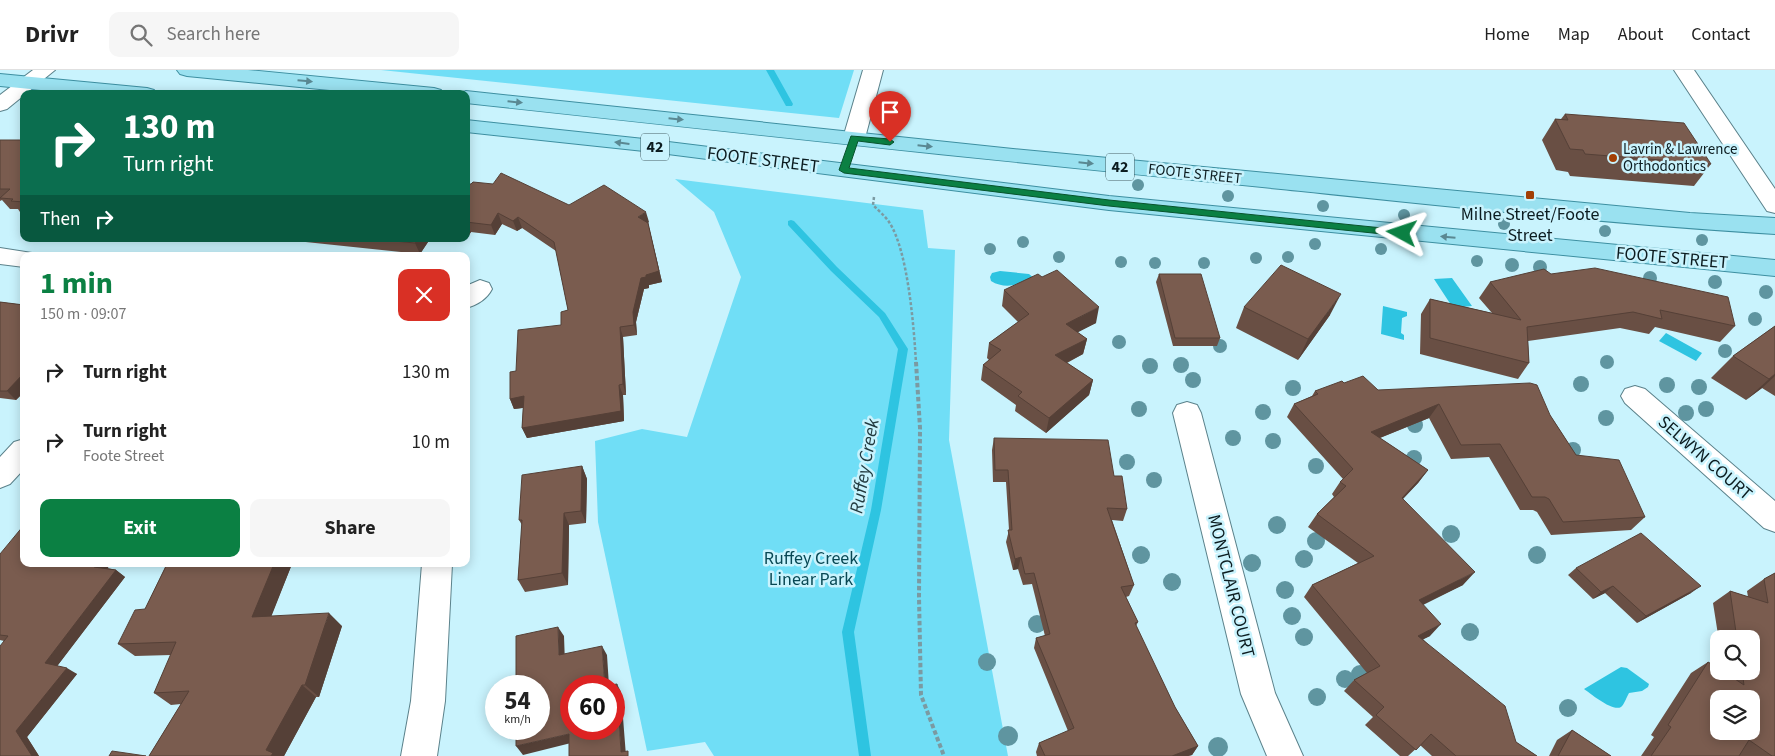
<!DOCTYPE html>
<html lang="en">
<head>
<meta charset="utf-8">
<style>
	body { margin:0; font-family:"Source Sans 3",sans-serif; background:#f6f6f6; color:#222; height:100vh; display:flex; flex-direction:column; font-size:19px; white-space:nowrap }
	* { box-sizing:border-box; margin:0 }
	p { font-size:16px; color:#767676 }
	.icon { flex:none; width:28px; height:28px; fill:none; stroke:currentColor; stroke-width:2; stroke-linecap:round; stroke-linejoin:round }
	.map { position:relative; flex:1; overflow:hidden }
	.side { position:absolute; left:20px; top:182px; width:450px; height:315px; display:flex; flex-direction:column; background:#fff; border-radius:10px; box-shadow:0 2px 12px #0003 }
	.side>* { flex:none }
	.guide { position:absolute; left:20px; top:20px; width:450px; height:152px; border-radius:10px; box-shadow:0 2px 12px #0003; background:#0b6e4f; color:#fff; overflow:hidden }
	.buttons { position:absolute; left:1710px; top:560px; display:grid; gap:10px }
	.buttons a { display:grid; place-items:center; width:50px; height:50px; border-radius:10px; background:#fff; box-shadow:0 2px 12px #0003; font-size:25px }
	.speed { position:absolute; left:485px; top:605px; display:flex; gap:10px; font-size:25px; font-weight:700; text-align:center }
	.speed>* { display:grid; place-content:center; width:65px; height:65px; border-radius:50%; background:#fff; box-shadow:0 2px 12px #0003; line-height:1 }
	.speed small { font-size:12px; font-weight:400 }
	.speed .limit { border:8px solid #d22; background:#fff; color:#111 }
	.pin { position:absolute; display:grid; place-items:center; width:42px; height:42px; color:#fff; margin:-51px -21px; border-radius:50% 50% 50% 0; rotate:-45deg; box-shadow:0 0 5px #0007 }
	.pin .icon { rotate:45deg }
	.me { position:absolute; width:55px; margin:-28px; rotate:275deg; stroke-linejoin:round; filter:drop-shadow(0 0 4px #0008) }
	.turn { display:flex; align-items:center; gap:18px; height:105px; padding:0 20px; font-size:22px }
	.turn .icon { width:65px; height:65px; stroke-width:2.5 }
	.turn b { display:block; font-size:35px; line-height:42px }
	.then { display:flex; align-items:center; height:48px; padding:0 20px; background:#0003; gap:10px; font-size:19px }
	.round { display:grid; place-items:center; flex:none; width:52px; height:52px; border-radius:10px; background:#f6f6f6 }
	.summary { display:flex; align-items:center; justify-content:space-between; height:85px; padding:0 20px }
	h1 { font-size:30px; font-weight:700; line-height:38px; color:#0b8043 }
	.action { display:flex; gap:10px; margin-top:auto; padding:10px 20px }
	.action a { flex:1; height:58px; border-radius:10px; background:#0b8043; color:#fff; font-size:20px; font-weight:700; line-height:58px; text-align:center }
	.action a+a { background:#f6f6f6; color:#222 }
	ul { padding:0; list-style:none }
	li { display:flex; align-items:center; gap:15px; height:70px; padding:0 20px }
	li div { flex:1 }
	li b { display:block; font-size:19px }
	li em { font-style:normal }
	header { display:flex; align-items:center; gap:30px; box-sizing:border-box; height:70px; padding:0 25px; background:#fff; border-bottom:1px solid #e0e0e0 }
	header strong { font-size:24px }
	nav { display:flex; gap:28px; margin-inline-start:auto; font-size:18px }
	.search { width:350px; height:45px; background:#f6f6f6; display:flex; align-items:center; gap:12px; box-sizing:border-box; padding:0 18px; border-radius:10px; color:#767676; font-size:19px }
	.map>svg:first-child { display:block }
	.green { fill:#70def6 }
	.water { fill:#2ec4e1 }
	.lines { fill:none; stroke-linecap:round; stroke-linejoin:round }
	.stream { fill:#2ec4e1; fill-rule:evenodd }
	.minor-casing { stroke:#5b828b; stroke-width:2 }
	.primary-casing { stroke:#3d8fa1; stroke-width:2 }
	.path-far1 { stroke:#7b9aa2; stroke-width:2.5; stroke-dasharray:3 2; stroke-linecap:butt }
	.path { stroke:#7b9aa2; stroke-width:4; stroke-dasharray:4.5 2.5; stroke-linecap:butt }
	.minor { fill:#fff; fill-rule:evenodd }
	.primary { fill:#9ae1f0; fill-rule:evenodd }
	.tree { fill:#5f95a0 }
	.wall { fill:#694f44 }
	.shaded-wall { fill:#554037 }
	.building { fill:#7a5c4f; stroke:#554037; fill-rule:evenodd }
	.oneway { fill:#5a8892 }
	.route { fill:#0b8043; stroke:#07532c }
	.poi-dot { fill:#a23f05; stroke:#c9f3fd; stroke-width:2 }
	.labels { text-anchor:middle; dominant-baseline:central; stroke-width:5; stroke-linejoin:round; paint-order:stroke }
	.far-poi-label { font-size:15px; fill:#0c1c20; stroke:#c9f3fd; text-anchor:start }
	.far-street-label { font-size:15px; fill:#0c1c20; stroke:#c9f3fd }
	.shield { fill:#c9f3fd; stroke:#455c62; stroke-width:1 }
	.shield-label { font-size:16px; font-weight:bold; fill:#0c1c20 }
	.street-label { font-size:18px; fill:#0c1c20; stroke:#c9f3fd }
	.poi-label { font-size:18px; fill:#0c1c20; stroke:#c9f3fd }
	.park-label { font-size:18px; fill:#084854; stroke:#c9f3fd }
	.water-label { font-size:19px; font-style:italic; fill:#223a3f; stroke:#c9f3fd }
</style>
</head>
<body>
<header>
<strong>Drivr</strong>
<div class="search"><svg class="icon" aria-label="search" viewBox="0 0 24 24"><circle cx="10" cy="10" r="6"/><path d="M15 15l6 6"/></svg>Search here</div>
<nav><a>Home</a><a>Map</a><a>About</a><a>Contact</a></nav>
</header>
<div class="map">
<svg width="1775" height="686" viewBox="0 0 1775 686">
	<rect width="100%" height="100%" fill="#c9f3fd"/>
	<path class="green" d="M 381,0 L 854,0 L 839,48 Z
		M 675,109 L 923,140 L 928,178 L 955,180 L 949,370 L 1008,686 L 714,686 L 705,672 L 647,681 L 598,452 L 595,371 L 642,359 L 687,367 L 741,207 L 714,142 Z"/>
	<path class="water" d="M 1000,201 L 1029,204 L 1035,209 C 1021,214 1005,220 991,211 L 990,207 L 992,203 Z
		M 1452,208 L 1472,236 L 1453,238 L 1434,209 Z
		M 1383,236 L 1407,242 L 1407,246 L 1402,248 L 1401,263 L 1404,265 L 1404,270 L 1381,264 Z
		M 1666,263 L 1702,283 L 1696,291 L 1659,271 Z
		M 1621,597 L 1627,598 L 1649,614 L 1648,617 L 1642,621 L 1629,623 C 1627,626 1624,635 1621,637 C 1613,642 1591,624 1584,619 Z"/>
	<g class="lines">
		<path class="stream" d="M 766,0 L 774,0 L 793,34 L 792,36 L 786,36 Z
			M 791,150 L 794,151 L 837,197 L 885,243 L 908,279 L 881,440 L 854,562 L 871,686 L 859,686 L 842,562 L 871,440 L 898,279 L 879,247 L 831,201 L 788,155 L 788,151 Z"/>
		<g class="minor-casing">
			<path id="minor" d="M 33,0 L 55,0 L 7,39 L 0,41 L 0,25 Z
				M 863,0 L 883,0 L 865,68 L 861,72 L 854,74 L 847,72 L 843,68 Z
				M 1674,0 L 1694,0 L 1775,119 L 1775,143 L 1767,141 Z
				M 0,178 L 32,183 L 34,186 L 24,186 L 24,197 L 0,194 Z
				M 480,210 L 489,213 L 492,219 C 487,229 477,235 466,238 L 466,216 Z
				M 1635,316 L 1645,319 L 1775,431 L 1775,462 L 1764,458 L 1625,333 L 1621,326 L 1625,319 Z
				M 1187,332 L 1197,335 L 1201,343 L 1275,623 L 1303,686 L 1267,686 L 1241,624 L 1173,343 L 1177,335 Z
				M 24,369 L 24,399 L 10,414 L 0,418 L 0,387 L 14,372 Z
				M 422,494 L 452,494 L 445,631 L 437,686 L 401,686 L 411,631 Z"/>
		</g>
		<g class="primary-casing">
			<path id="primary" d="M 177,0 L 248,0 L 434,18 L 441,20 L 444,24 L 370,24 L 187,6 L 180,4 Z
				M 0,4 L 147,18 L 154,20 L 157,24 L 81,24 L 0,16 Z
				M 466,21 L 1013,79 L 1690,143 L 1775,148 L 1775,164 C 1610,154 1446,136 1281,119 C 1009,92 738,63 466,33 L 466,24 L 458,24 Z
				M 466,50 L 644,69 L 1109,126 L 1775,190 L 1775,206 L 1109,140 L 644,81 L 466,62 Z"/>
		</g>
		<path class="path-far1" d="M 874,127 L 873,135 C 878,140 885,146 889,152 C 908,180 914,258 916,293"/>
		<path class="path" d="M 916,292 L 920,358 L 919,527 L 921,625 L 944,686"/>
		<use href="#minor" class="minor"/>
		<use href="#primary" class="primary"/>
	</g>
	<g class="tree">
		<circle cx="1138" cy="115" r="6"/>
		<circle cx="1228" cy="126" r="6"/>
		<circle cx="1323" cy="136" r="6"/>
		<circle cx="1404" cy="145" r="6"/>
		<circle cx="1504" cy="154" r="6"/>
		<circle cx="1605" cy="161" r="6"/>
		<circle cx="1702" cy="170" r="6"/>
		<circle cx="1023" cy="172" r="6"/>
		<circle cx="1315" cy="174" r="6"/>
		<circle cx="990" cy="179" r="6"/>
		<circle cx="1381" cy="179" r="6"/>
		<circle cx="1059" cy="187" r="6"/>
		<circle cx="1288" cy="187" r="6"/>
		<circle cx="1256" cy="188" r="6"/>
		<circle cx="1477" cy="191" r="6"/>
		<circle cx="1121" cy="192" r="6"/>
		<circle cx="1155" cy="193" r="6"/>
		<circle cx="1204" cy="193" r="6"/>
		<circle cx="1512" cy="195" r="7"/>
		<circle cx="1540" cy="197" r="7"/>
		<circle cx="1650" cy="208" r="7"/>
		<circle cx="1715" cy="212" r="7"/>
		<circle cx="1766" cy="222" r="7"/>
		<circle cx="1755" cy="249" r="7"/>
		<circle cx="1119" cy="272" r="7"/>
		<circle cx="1220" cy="276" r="7"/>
		<circle cx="1725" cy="281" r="7"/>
		<circle cx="1607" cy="292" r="7"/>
		<circle cx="1181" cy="295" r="8"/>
		<circle cx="1150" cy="296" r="8"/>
		<circle cx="1193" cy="310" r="8"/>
		<circle cx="1581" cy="314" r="8"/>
		<circle cx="1667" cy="315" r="8"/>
		<circle cx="1699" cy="317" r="8"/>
		<circle cx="1293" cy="318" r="8"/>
		<circle cx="1139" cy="339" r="8"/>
		<circle cx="1706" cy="339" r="8"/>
		<circle cx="1263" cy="342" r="8"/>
		<circle cx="1686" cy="343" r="8"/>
		<circle cx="1606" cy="348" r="8"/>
		<circle cx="1415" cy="355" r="8"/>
		<circle cx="1233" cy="368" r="8"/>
		<circle cx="1273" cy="371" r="8"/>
		<circle cx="1573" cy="380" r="8"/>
		<circle cx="1414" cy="388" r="8"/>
		<circle cx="1127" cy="392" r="8"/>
		<circle cx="1316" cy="396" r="8"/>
		<circle cx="1154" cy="410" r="8"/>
		<circle cx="1277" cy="455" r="9"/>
		<circle cx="1451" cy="464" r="9"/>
		<circle cx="1316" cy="471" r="9"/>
		<circle cx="1141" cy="485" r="9"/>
		<circle cx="1537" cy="485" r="9"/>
		<circle cx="1304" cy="489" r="9"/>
		<circle cx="1252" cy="493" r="9"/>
		<circle cx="1172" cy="512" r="9"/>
		<circle cx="1285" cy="520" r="9"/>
		<circle cx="1292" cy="546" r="9"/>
		<circle cx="1037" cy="554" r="9"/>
		<circle cx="1470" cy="562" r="9"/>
		<circle cx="1304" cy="567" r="9"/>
		<circle cx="987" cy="592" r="9"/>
		<circle cx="1360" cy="604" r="9"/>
		<circle cx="1345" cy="609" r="9"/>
		<circle cx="1317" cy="627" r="9"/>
		<circle cx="1568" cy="638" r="9"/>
		<circle cx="1008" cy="666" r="10"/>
		<circle cx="1218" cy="677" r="10"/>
	</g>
	<path class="wall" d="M 1565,44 L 1711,94 L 1694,116 L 1570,106 L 1568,102 L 1556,100 L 1542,70 L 1555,49 L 1561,49 Z
		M 0,70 L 24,70 L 24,142 L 20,142 L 18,139 L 10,139 L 2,130 L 0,131 Z
		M 466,114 L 649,152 L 648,153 L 662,212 L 649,215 L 649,218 L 644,219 L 636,252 L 637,265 L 623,267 L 626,325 L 623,325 L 624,351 L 527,368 L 522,358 L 523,338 L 514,339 L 510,329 L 516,301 L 561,255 L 568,240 L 556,181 L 522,158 L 517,161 L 502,154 L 495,165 L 471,162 L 467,168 L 466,168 Z
		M 277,169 L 430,169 L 420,184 Z
		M 1159,204 L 1220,268 L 1217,276 L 1173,276 L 1156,212 Z
		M 1551,204 L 1735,256 L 1720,272 L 1655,257 L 1649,264 L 1620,258 L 1528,271 L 1529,293 L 1518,309 L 1420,284 L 1421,244 L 1430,229 L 1492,243 L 1479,228 L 1490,212 Z
		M 1004,220 L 1096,253 L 1077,262 L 1087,269 L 1083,284 L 1067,293 L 1093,310 L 1089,325 L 1046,363 L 1015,341 L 1016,335 L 981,310 L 983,295 L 989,290 L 987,288 L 989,273 L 1018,252 L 1002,236 Z
		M 0,232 L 24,235 L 24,322 L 16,330 L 0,328 Z
		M 1244,237 L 1330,245 L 1298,290 L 1236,258 Z
		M 1775,256 L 1775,326 L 1762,318 L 1746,330 L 1711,308 L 1733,286 Z
		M 1344,313 L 1378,320 L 1550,345 L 1576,385 L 1645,447 L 1631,460 L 1551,465 L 1537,442 L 1533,440 L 1520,440 L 1489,387 L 1451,389 L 1429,348 L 1380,368 L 1428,400 L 1418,413 L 1403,429 L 1463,515 L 1423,534 L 1430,566 L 1423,569 L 1516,672 L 1537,686 L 1432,686 L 1420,675 L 1408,686 L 1400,686 L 1365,655 L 1373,647 L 1344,621 L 1354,610 L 1367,603 L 1304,527 L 1312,515 L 1358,493 L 1308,457 L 1317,444 L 1334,427 L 1332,424 L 1340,412 L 1343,409 L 1287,347 L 1294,334 L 1312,326 L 1315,321 Z
		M 994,368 L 1114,406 L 1127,439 L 1123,451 L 1112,450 L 1134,515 L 1129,526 L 1126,527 L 1138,552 L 1136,556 L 1175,637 L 1198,676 L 1192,685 L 1188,686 L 1037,686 L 1036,682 L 1039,673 L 1068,661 L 1034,578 L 1036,568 L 1045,566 L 1032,514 L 1023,515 L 1018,499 L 1013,500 L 1006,472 L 1009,460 L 1006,412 L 993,412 L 992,380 Z
		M 582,396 L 587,409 L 586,453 L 569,455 L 568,515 L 525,522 L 518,510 L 522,455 L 519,450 Z
		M 0,484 L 24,494 L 111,494 L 107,498 L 116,500 L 125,507 L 57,596 L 77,604 L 27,667 L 39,686 L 0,686 L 4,571 L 0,570 Z
		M 167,494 L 292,494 L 271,546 L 342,556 L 319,627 L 316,627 L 284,686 L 149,686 L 181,634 L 171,635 L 154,623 L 171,585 L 135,586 L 118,574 L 145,539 Z
		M 1576,498 L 1691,523 L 1637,553 L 1605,523 L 1593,529 L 1568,505 Z
		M 1775,503 L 1775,686 L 1641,686 L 1654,667 L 1651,665 L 1691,603 L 1708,592 L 1719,601 L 1751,601 L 1751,569 L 1719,569 L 1719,571 L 1713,533 L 1730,521 L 1748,527 L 1747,521 L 1764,509 Z
		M 1572,660 L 1611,686 L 1549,686 L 1557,670 Z"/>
	<path class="shaded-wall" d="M 646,142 L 649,152 L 641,157 L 638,147 Z
		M 498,143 L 502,154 L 495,165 L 491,155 Z
		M 518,147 L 522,158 L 517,161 L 513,151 Z
		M 466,152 L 471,162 L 467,168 L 466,165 Z
		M 648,153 L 662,212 L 649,215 L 649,218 L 644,219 L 636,252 L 637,265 L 634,255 L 633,242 Z
		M 418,169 L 430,169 L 420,184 L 415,173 Z
		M 1341,224 L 1330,245 L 1298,290 L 1308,269 Z
		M 1099,237 L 1096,253 L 1063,270 L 1066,254 Z
		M 620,257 L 623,267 L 626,325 L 623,314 Z
		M 1087,269 L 1083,284 L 1052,300 L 1055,285 Z
		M 24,303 L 24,322 L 16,330 L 7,321 Z
		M 1775,304 L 1775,306 L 1762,318 L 1746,330 L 1769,309 Z
		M 1093,310 L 1089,325 L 1046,363 L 1049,348 Z
		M 619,315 L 623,325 L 624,351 L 527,368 L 522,358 Z
		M 524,326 L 529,337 L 514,339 L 510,329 Z
		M 1439,334 L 1429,348 L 1362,375 L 1371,362 Z
		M 582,396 L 587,409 L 586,453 L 581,441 Z
		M 1428,400 L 1418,413 L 1392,440 L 1402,428 Z
		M 564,443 L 569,455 L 568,515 L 562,503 Z
		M 1021,487 L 1018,499 L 1013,500 L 1015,489 Z
		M 97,494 L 111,494 L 103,504 L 94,497 Z
		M 274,494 L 292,494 L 266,560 L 252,547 Z
		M 116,500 L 125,507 L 55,599 L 45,593 Z
		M 1475,502 L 1463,515 L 1409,542 L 1419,530 Z
		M 1613,516 L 1605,523 L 1593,529 L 1601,522 Z
		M 1701,516 L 1691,523 L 1637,553 L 1646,546 Z
		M 329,543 L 342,556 L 319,627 L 305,615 Z
		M 1441,554 L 1430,566 L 1408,577 L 1418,566 Z
		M 558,557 L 564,566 L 565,594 L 559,585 Z
		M 602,576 L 607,585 L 609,616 L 605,616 Z
		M 67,598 L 77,604 L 27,667 L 39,686 L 32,686 L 16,661 Z
		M 617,614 L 621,622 L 626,686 L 621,682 Z
		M 302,615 L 316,627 L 284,686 L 271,686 L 266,680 Z
		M 569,664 L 575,672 L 523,685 L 516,676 Z
		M 1198,676 L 1192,685 L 1188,686 L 1172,686 Z"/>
	<path class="building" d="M 1565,44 L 1684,53 L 1711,94 L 1585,84 L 1583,80 L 1570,79 L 1555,49 L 1568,50 Z
		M 0,70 L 24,70 L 24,132 L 11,131 L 13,129 L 0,128 L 10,119 L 0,119 Z
		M 501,103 L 569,135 L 604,115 L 646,142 L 638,147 L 648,153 L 659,201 L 646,205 L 646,207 L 641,208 L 633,242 L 634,255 L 620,257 L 623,314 L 619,315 L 621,341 L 522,358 L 524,326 L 510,329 L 510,302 L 516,301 L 518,260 L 561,255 L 561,242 L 568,240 L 554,172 L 518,147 L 513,151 L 498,143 L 491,155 L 466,152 L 466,114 L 471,114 L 473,112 L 493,114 Z
		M 373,169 L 418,169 L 415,173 Z
		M 1281,195 L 1341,224 L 1308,269 L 1244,237 Z
		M 1595,198 L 1728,227 L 1735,256 L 1660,240 L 1662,249 L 1633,242 L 1527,257 L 1529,293 L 1430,268 L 1430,229 L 1521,250 L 1490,212 L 1544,199 L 1551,204 Z
		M 1057,200 L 1099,237 L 1066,254 L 1087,269 L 1055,285 L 1093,310 L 1049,348 L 1018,326 L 1022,322 L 983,295 L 1001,280 L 989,273 L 1029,244 L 1004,220 L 1038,204 L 1042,207 Z
		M 1159,204 L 1201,204 L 1220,268 L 1175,268 Z
		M 0,232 L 24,235 L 24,303 L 7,321 L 0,321 Z
		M 1775,256 L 1775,304 L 1769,309 L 1733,286 Z
		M 1363,306 L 1378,320 L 1530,313 L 1537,315 L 1550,345 L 1576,385 L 1619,390 L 1645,447 L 1563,452 L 1549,429 L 1545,427 L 1532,427 L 1500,374 L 1461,375 L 1439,334 L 1371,362 L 1428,400 L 1402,428 L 1475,502 L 1419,530 L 1441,554 L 1418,566 L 1505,636 L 1516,672 L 1537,686 L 1456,686 L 1431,664 L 1416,680 L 1376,645 L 1384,637 L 1354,610 L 1380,596 L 1312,515 L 1374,486 L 1317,444 L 1346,416 L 1340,412 L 1353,399 L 1294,334 L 1318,324 L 1315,321 L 1342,311 L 1344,313 Z
		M 994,368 L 1108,370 L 1114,406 L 1122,406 L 1127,439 L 1107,438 L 1134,515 L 1121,517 L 1138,552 L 1135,553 L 1175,637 L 1198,676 L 1172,686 L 1045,686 L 1039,673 L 1074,658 L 1036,568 L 1050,564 L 1034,503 L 1025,504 L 1021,487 L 1015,489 L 1008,460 L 1012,460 L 1008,400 L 995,400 Z
		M 582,396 L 581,441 L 564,443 L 562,503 L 518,510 L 522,450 L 519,450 L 522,405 Z
		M 24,455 L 24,494 L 97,494 L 94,497 L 116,500 L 45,593 L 67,598 L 16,661 L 32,686 L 0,686 L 0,576 L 8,566 L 0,565 L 0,484 Z
		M 1641,463 L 1701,516 L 1646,546 L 1613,516 L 1601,522 L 1576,498 Z
		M 167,494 L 274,494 L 252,547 L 329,543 L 305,615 L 302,615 L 266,680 L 273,683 L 271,686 L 149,686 L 189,621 L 154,623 L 176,572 L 118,574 L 135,540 L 145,539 Z
		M 1775,503 L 1775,686 L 1772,686 L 1749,670 L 1739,686 L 1651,686 L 1671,657 L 1668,655 L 1708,592 L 1719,598 L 1719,601 L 1723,601 L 1744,615 L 1742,601 L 1751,601 L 1751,569 L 1737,569 L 1730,521 L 1768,533 L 1764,509 ZM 1719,629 L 1751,629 L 1751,661 L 1719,661 Z
		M 558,557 L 559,585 L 602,576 L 605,616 L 617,614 L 621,682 L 628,681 L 628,686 L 569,686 L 569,664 L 516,676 L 516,659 L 539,659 L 539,616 L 516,616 L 516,566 ZM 571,616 L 614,616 L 614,659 L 571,659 Z
		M 1572,660 L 1611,686 L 1558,686 Z
		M 112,681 L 146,686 L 109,686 Z"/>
	<defs><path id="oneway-solid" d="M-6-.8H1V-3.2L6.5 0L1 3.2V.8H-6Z" transform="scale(1.25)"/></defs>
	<g class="oneway">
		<use href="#oneway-solid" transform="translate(305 11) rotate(5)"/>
		<use href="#oneway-solid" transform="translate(515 32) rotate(6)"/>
		<use href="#oneway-solid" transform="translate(676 49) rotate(6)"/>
		<use href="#oneway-solid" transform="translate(622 73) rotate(-173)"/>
		<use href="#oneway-solid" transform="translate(925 76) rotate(6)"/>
		<use href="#oneway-solid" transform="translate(1086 93) rotate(6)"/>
		<use href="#oneway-solid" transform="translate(1448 167) rotate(-175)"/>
	</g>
	<path class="route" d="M 851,66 L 890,69 L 894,72 L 890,75 L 858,71 L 849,98 L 1109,130 L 1402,160 L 1407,163 L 1402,166 L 1109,136 L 844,103 L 839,100 Z"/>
	<g class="poi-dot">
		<circle cx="1613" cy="88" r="5"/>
		<rect x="1525" y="120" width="10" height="10" rx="2.5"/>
	</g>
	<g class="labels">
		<g class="far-poi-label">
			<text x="1623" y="79">Lavrin &amp; Lawrence<tspan x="1623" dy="17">Orthodontics</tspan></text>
		</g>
		<g class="far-street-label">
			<text transform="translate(1195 104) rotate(6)">FOOTE STREET</text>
		</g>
		<g class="shield">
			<rect x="641" y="63.5" width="28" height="27" rx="4"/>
			<rect x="1106" y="83.5" width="28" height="27" rx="4"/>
		</g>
		<g class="shield-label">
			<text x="655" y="77">42</text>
			<text x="1120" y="97">42</text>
		</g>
		<g class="street-label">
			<text transform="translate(763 90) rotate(7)">FOOTE STREET</text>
			<text transform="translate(1672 188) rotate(5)">FOOTE STREET</text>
			<text transform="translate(1705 388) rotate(41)">SELWYN COURT</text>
			<text transform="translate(1231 516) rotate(76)">MONTCLAIR COURT</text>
		</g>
		<g class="poi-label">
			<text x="1530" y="144">Milne Street/Foote<tspan x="1530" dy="21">Street</tspan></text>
		</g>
		<g class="park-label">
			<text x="811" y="488">Ruffey Creek<tspan x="811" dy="21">Linear Park</tspan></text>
		</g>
		<g class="water-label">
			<text transform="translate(865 396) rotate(-80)">Ruffey Creek</text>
		</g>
	</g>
</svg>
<div class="buttons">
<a><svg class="icon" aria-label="search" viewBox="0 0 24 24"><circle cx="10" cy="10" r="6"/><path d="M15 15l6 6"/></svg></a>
<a><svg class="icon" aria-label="layers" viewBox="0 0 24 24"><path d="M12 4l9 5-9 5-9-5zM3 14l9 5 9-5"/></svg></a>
</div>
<div class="speed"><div>54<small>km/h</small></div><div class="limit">60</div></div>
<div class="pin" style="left:890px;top:72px;background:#d93025"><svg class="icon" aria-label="arrive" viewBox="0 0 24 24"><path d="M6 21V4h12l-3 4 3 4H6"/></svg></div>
<svg class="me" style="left:1402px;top:163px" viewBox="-20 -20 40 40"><path d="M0-17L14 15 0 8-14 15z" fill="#0b8043" stroke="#fff" stroke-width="4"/></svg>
<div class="guide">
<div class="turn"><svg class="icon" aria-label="right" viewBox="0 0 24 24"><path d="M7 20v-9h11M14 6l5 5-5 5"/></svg><div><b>130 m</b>Turn right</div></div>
<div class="then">Then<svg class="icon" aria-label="right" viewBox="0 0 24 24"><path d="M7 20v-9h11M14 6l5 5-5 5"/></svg></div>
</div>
<section class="side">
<div class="summary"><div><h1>1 min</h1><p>150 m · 09:07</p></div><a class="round" style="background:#d93025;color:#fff"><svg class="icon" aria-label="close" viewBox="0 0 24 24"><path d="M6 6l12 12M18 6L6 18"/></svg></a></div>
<ul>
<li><svg class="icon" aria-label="right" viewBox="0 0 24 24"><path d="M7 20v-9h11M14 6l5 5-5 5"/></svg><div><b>Turn right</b></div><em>130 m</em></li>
<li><svg class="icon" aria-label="right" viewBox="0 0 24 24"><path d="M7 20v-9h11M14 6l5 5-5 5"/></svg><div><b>Turn right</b><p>Foote Street</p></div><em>10 m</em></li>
</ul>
<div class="action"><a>Exit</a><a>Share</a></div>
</section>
</div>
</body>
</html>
